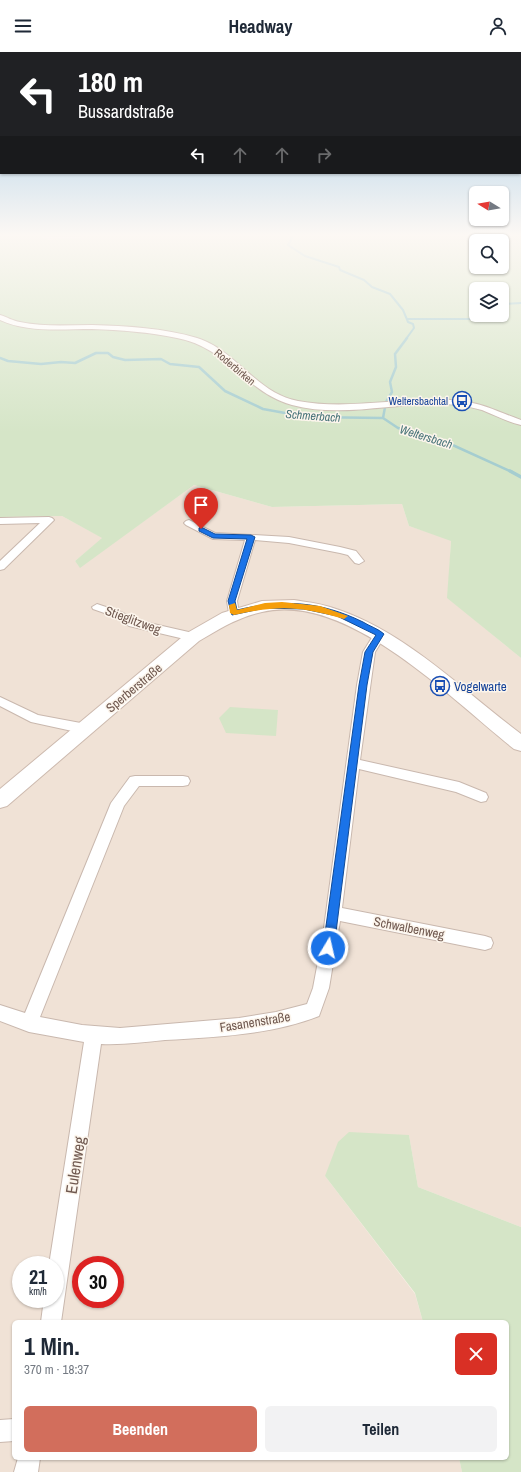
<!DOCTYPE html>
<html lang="de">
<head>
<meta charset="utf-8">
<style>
	body { margin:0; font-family:"Archivo Narrow",sans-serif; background:#f2f2f3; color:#1f2937; height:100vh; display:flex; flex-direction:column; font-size:15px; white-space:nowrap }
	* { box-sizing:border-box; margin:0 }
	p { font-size:13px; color:#747a83 }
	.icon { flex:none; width:22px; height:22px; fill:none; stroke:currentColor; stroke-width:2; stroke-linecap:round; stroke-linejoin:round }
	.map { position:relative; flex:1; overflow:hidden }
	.panel { position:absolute; left:12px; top:1268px; width:497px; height:140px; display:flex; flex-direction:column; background:#fff; border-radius:6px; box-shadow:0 1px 3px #0004 }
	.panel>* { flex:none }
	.top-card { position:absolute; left:0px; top:0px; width:521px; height:122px; box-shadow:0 1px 3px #0004; background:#202124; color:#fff; overflow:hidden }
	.needle { width:26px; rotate:281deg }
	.tools { position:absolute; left:469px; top:134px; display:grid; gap:8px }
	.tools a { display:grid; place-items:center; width:40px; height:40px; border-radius:6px; background:#fff; box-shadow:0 1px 3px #0004; font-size:20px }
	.speed { position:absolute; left:12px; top:1204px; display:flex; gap:8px; font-size:20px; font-weight:700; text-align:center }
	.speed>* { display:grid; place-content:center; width:52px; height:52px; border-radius:50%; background:#fff; box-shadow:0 1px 3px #0004; line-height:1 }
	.speed small { font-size:10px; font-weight:400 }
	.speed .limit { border:6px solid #d22; background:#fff; color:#111 }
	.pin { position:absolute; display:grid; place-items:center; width:34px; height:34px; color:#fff; margin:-41px -17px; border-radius:50% 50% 50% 0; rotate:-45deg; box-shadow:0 0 4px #0007 }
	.pin .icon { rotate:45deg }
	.me { position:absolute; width:44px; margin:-22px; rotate:9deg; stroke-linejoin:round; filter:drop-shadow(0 0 3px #0008) }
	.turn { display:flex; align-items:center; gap:14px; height:84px; padding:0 12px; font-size:18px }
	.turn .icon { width:52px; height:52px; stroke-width:2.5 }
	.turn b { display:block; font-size:28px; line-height:34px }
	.lanes { display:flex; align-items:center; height:38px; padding:0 12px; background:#0003; justify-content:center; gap:20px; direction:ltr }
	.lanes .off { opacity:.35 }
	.round { display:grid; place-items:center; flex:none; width:42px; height:42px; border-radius:6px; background:#f2f2f3 }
	.summary { display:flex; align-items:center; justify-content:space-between; height:68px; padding:0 12px }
	h1 { font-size:24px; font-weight:700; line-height:30px }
	.primary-button { display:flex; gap:8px; margin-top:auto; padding:8px 12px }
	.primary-button a { flex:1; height:46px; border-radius:6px; background:#d26e5c; color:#fff; font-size:16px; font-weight:700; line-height:46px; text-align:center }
	.primary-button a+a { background:#f2f2f3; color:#1f2937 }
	header { display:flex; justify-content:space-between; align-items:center; height:52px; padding:0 12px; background:#fff; font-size:18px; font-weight:700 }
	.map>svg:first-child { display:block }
	.residential { fill:#f0e2d6; fill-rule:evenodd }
	.medical { fill:#f6dbe0 }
	.green { fill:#d5e5c7; fill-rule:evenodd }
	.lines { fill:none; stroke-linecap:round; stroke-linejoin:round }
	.stream-far2 { stroke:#a5cdd0; stroke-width:2 }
	.stream-far1 { stroke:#a5cdd0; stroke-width:2.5 }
	.stream { stroke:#a5cdd0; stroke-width:3.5 }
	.street-casing { stroke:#c9b8ae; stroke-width:2 }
	.secondary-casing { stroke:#cdbaaf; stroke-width:2 }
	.street { fill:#fff; fill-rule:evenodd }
	.secondary { fill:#fff; fill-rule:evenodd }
	.route { fill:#1a73e8; stroke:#114b97 }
	.slow { fill:#f59e0b }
	.labels { text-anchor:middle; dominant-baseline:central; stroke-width:3; stroke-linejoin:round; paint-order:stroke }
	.far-street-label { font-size:11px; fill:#6f584f; stroke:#fcf5ec }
	.far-transit-label { font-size:11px; fill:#164399; stroke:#fcf5ec; text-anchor:end }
	.far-water-label { font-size:12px; font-style:italic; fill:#487479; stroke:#fcf5ec }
	.street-label { font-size:13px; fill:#6f584f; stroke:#fcf5ec }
	.transit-label { font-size:13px; fill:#164399; stroke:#fcf5ec; text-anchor:start }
	.near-street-label { font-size:16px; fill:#6f584f; stroke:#fcf5ec }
</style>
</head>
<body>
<header><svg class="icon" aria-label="menu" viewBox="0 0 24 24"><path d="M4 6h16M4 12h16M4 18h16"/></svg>Headway<svg class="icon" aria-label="person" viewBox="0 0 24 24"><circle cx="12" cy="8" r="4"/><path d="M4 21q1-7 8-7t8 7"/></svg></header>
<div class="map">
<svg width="521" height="1420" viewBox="0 0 521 1420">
	<rect width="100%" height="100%" fill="#f9f0e7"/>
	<path class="residential" d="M 194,433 L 272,455 L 402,452 L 409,474 L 451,488 L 448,546 L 521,606 L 521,1175 L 418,1135 L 409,1083 L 325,1124 L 415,1242 L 423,1270 L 14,1270 L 14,1406 L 459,1406 L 462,1420 L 0,1420 L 0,465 L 62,464 L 103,486 L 75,509 L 80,515 ZM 21,1213 L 55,1213 L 55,1247 L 21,1247 ZM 81,1213 L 115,1213 L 115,1247 L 81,1247 Z"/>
	<path class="medical" d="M 36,182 L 98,182 L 85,185 L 48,188 Z"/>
	<path class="green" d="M 0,182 L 36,182 L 48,188 L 85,185 L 98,182 L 521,182 L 521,606 L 447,546 L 451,489 L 409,474 L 402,452 L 272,455 L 194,433 L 80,516 L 75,509 L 102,486 L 62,464 L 0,465 ZM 476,189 L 502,189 L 502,215 L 476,215 ZM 476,237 L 502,237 L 502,263 L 476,263 Z
		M 230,655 L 278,658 L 276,684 L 226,681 L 219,666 Z
		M 349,1080 L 409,1083 L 418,1135 L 521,1175 L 521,1420 L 462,1420 L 459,1406 L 507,1406 L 507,1270 L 423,1270 L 415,1241 L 325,1124 L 338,1090 Z"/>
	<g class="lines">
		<path class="stream-far2" d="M 294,182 L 288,193 L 305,204 L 339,215 L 340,218 L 364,228 L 372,235 L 390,242 L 403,258 L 408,270 L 413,272 L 414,276 L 406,287
			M 502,252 L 521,251
			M 489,263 L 490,266
			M 407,267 L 476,267"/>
		<path class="stream-far1" d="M 407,286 L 395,302 L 396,315 L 390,330 L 392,340 L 386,350 L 383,366 L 398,376 L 446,390 L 512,420
			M 0,306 L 8,309 L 41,312 L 61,310 L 75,311 L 96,301 L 108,301 L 113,305 L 125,308 L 161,307 L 170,312 L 199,315 L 225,339 L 263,357 L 307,365 L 383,366"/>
		<path class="stream" d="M 510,419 L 521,425"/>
		<g class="street-casing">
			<path id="street" d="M 49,182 L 83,182 L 80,184 L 52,184 Z
				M 0,263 C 7,265 13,269 20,270 C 44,275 68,273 92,273 C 127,274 164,276 197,286 C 236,298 257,342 298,349 C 352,359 407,343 461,349 C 482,351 501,361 521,368 L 521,373 C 507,370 495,363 482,358 C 468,354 454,352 440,352 C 391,351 340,366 292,353 C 245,340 227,295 177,286 C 149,280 121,278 92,277 C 62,277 28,281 0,268 Z
				M 49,465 L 52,466 L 54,468 L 52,470 L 4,517 L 0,518 L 0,509 L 40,471 L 0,472 L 0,466 Z
				M 189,468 L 215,481 L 289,485 L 340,495 L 356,499 L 364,509 L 359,512 L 355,511 L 348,503 L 340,501 L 289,491 L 255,488 L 237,549 L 239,561 L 234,564 L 229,561 L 227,549 L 245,488 L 213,487 L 186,473 L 184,471 L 186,469 Z
				M 97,552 L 121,560 L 136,568 L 193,581 L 199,585 L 193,589 L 129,574 L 113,564 L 93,557 L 92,555 Z
				M 380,578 L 386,582 L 375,600 L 360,708 L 459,730 L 486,741 L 488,745 L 486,749 L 481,750 L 456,740 L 359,717 L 342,856 L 485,884 L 491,886 L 493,891 L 491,896 L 485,898 L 340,869 L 329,936 L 319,964 C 271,983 216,985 165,988 C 144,990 123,993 101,992 L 61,1270 L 41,1270 L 44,1247 L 55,1247 L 55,1213 L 49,1213 L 84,990 L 29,980 L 0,969 L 0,953 L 25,961 L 111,751 L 130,725 L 135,724 L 183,724 L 188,725 L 190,729 L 188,733 L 183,734 L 139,734 L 124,754 L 40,965 L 82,973 L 120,976 L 239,966 L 276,960 L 307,952 L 313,936 L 323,883 L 357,633 L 363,600 L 376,579 Z
				M 0,645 L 38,663 L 86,672 L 90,674 L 92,677 L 90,680 L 86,682 L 31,670 L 0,654 Z
				M 14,1367 L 14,1389 L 0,1390 L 0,1368 Z
				M 18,1406 L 40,1406 L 38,1420 L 14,1420 Z"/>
		</g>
		<g class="secondary-casing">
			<path id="secondary" d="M 294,548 C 306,550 318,551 330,555 C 403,577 461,637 521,682 L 521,699 L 514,697 C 452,648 347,539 262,560 C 238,565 219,577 199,589 L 7,754 L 0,756 L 0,737 L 187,581 L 222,561 L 262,549 Z"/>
		</g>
		<use href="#street" class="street"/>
		<use href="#secondary" class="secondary"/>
	</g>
	<linearGradient id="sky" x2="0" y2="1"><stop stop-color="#97c4e5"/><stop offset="0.48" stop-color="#fcf8f4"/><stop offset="1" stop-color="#fcf8f4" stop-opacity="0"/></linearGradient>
	<rect width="521" height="381" fill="url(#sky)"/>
	<path class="route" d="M 201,475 L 215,482 L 251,483 L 255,485 L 235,549 L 237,558 C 283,547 320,549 363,570 C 369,574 379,577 384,582 L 373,600 L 367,633 L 334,896 L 332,900 L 328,902 L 324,900 L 323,896 L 359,633 L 365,600 L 376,583 L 337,564 L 304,557 L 265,556 L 232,563 L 228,549 L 247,487 L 213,486 L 199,479 L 199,476 Z"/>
	<path class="slow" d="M 282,550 L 320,554 L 348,564 L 344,567 C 299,554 280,553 234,563 L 230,561 L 229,553 L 235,551 L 237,558 L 265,551 Z"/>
	<defs>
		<g id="bus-ring" transform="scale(1)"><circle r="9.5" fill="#fcf5ec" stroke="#1a4fb4" stroke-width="1.5"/><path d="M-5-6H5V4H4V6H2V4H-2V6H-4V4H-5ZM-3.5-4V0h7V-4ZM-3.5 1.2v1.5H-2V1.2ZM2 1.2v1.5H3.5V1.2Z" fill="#1a4fb4"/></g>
	</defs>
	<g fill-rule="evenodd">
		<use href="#bus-ring" x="462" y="349"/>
		<use href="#bus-ring" x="440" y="634"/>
	</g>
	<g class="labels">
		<g class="far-street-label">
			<text transform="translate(235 315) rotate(40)">Roderbirken</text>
		</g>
		<g class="far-transit-label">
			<text x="448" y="349">Weltersbachtal</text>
		</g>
		<g class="far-water-label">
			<text transform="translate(313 364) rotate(4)">Schmerbach</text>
			<text transform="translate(426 385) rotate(17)">Weltersbach</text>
		</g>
		<g class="street-label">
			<text transform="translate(133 568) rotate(20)">Stieglitzweg</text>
			<text transform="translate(134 636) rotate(-40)">Sperberstraße</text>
			<text transform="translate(409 876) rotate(11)">Schwalbenweg</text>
			<text transform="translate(255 970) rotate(-9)">Fasanenstraße</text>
		</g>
		<g class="transit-label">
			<text x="454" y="634">Vogelwarte</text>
		</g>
		<g class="near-street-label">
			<text transform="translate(75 1113) rotate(-81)">Eulenweg</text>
		</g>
	</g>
</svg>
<div class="tools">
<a><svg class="needle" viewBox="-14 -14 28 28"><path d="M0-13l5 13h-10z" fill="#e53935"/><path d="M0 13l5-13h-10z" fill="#747a83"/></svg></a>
<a><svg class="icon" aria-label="search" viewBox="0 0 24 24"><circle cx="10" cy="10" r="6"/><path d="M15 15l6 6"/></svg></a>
<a><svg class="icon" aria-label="layers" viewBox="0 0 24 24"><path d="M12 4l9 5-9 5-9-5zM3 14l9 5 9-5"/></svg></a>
</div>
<div class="speed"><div>21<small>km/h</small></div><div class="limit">30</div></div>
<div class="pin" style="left:201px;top:477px;background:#d93025"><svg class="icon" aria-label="arrive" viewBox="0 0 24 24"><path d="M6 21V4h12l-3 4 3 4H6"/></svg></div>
<svg class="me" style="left:328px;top:896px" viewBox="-20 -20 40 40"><circle r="17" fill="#1a73e8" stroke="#fff" stroke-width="3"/><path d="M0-11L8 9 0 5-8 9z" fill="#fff"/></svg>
<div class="top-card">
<div class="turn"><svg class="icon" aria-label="left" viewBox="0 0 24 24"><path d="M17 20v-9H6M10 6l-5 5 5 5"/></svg><div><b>180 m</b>Bussardstraße</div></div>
<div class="lanes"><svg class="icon" aria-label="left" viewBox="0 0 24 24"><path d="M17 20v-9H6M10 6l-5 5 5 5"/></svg><svg class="icon off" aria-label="ahead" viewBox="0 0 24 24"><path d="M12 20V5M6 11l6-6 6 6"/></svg><svg class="icon off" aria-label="ahead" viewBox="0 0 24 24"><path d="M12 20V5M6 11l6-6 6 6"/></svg><svg class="icon off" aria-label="right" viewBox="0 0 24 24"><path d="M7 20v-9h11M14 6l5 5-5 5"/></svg></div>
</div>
<section class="panel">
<div class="summary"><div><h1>1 Min.</h1><p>370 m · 18:37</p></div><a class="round" style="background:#d93025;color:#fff"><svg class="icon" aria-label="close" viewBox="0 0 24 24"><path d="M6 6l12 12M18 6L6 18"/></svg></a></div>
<div class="primary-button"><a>Beenden</a><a>Teilen</a></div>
</section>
</div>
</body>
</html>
